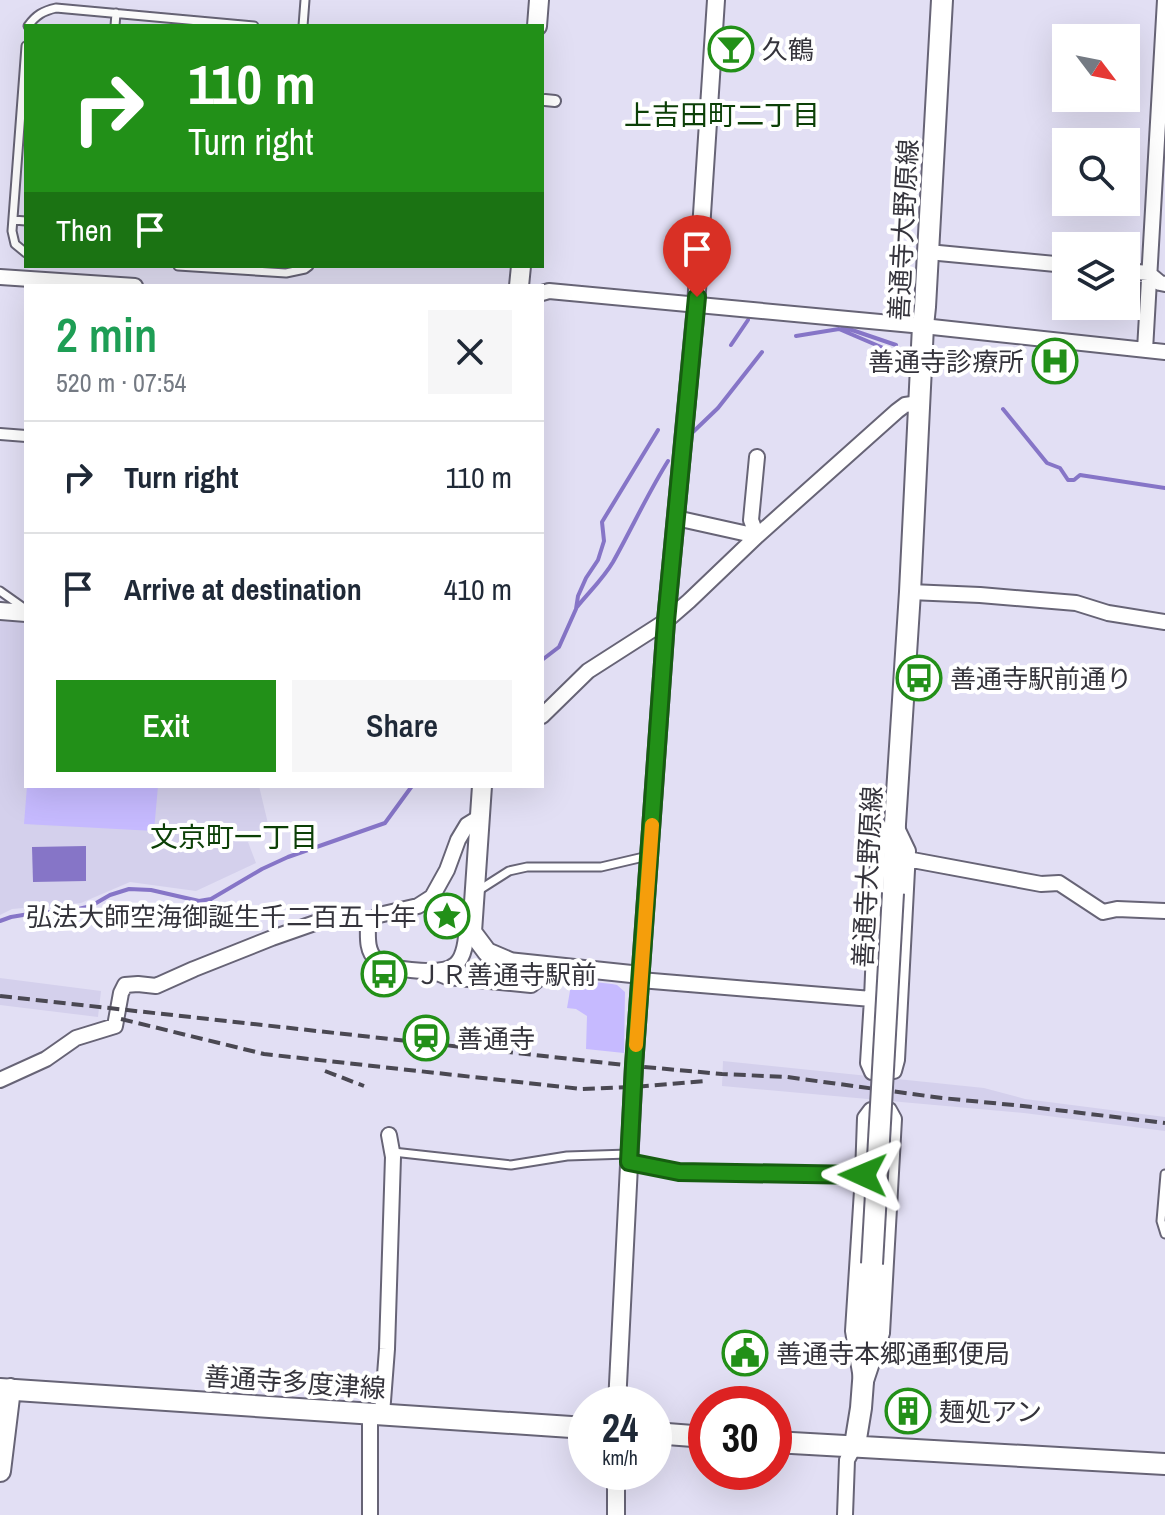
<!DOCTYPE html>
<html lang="en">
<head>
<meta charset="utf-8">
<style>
	body { margin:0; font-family:"Archivo Narrow","Noto Sans JP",sans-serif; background:#f6f6f7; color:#1f2937; height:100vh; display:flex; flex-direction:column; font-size:30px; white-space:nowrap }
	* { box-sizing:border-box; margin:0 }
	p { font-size:26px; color:#747a83 }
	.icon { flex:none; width:44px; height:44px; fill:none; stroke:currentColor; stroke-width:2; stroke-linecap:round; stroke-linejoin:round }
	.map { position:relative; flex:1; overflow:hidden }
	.side { position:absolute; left:24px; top:284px; width:520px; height:504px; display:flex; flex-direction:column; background:#fff; border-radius:0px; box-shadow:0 8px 32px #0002 }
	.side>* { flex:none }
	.guide { position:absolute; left:24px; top:24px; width:520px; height:244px; border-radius:0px; box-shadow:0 8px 32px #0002; background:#229018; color:#fff; overflow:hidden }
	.needle { width:52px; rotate:122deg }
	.fabs { position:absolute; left:1052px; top:24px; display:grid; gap:16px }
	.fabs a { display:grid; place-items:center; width:88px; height:88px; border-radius:0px; background:#fff; box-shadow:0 8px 32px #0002; font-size:40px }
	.speed { position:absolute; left:568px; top:1386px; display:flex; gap:16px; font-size:40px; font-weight:700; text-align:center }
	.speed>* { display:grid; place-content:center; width:104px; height:104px; border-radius:50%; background:#fff; box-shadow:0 8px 32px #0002; line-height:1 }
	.speed small { font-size:20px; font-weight:400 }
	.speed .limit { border:12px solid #d22; background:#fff; color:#111 }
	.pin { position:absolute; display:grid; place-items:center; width:68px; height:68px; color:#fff; margin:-82px -34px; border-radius:50% 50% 50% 0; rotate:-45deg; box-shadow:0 0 8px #0007 }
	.pin .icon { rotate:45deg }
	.me { position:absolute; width:88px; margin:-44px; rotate:271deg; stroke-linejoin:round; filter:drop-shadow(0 0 6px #0008) }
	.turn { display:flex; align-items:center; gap:28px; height:168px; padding:0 32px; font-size:36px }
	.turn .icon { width:104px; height:104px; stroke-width:2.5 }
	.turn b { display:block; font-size:56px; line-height:68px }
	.then { display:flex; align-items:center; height:76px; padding:0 32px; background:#0003; gap:16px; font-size:30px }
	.round { display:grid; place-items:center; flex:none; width:84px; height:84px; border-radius:0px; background:#f6f6f7 }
	.overview { display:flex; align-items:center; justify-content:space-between; height:136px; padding:0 32px }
	h1 { font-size:48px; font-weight:600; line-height:60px; color:#1e9e55 }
	.button { display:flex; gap:16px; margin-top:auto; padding:16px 32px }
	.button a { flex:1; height:92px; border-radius:0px; background:#229018; color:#fff; font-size:32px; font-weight:600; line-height:92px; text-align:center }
	.button a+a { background:#f6f6f7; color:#1f2937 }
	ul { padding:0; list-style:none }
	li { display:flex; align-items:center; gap:24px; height:112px; padding:0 32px; border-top:2px solid #e0e1e3 }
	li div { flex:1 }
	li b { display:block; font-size:30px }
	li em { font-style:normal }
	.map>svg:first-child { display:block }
	.built { fill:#d4d0ec }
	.green { fill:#c6baff }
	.water { fill:#8675c7 }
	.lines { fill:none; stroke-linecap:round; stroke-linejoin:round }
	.stream { stroke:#8675c7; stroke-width:4 }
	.service-casing { stroke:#676476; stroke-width:11 }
	.pedestrian-casing { stroke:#676476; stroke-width:14 }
	.minor-casing { stroke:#676476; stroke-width:18 }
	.tertiary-casing { stroke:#676476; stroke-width:20 }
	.secondary-casing { stroke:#676476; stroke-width:22 }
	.primary-casing { stroke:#676476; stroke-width:24 }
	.service { stroke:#fff; stroke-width:7 }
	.pedestrian { stroke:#fff; stroke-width:10 }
	.minor { stroke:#fff; stroke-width:14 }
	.tertiary { stroke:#fff; stroke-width:16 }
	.secondary { stroke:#fff; stroke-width:18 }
	.primary { stroke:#fff; stroke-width:20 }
	.rail { stroke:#4a4852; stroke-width:4; stroke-dasharray:12 6; stroke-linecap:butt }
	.primary-bridge-casing { stroke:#676476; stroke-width:24; stroke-linecap:butt }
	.primary-bridge { stroke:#fff; stroke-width:20 }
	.route-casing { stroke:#165e10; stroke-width:20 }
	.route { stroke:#229018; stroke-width:14 }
	.slow { stroke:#f59e0b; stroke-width:14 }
	.labels { text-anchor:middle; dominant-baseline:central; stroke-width:8; stroke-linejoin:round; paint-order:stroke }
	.poi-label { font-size:26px; fill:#35343c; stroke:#fff; text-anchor:start }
	.street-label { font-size:26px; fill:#35343c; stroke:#fff }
	.neighbourhood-label { font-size:28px; fill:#0c4007; stroke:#fff }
</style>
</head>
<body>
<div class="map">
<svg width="1165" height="1515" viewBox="0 0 1165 1515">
	<rect width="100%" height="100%" fill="#e2dff4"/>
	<path class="built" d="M 0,621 L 26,622 L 26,786 L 259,786 L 270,832 L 248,842 L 256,863 L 196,891 L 130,882 L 81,903 L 12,909 L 0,915 Z
		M 0,978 L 101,991 L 98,1017 L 0,1005 Z
		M 723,1061 L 984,1088 L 1025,1099 L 1165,1117 L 1165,1131 L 1024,1113 L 722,1086 Z"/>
	<path class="green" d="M 27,786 L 158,786 L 154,831 L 24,824 Z
		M 577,980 L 612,984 L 617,985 L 625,992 L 624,1053 L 586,1049 L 587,1016 L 576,1009 L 567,1008 L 571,985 Z"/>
	<path class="water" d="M 86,846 L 86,881 L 33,882 L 32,847 Z"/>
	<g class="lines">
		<path class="stream" d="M 841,329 L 849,329 L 896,345
			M 796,336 L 839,329 L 895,353
			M 731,345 L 748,320
			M 1003,409 L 1047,463 L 1060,468 L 1068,480 L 1074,480 L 1080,475 L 1165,488
			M 693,432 L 718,408 L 762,352
			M 577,607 C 589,592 603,579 613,562 C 632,528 648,493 668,461
			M 542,660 L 559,647 L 576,609 L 578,596 L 586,578 L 598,560 L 604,541 L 602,522 L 658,430
			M 0,921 L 11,917 L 35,913 L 70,911 L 91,906 L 110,895 L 129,889 L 151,890 L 199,901 L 211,899 L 262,869 L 288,857 L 385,823 L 412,786"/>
		<g class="service-casing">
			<path id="service" d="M 28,26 C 36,15 43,11 56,8 L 254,26
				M 115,26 L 116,13
				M 303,26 L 305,0
				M 26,46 L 12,231 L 15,244 L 26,253
				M 13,220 L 26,221
				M 178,266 L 286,273 L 305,269 L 309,266
				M 0,591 L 24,608
				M 476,892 L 509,871 L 527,867 L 601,867 L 648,856
				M 393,1152 L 511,1165 L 567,1156 L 628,1154
				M 1165,1174 L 1161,1221 L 1165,1234"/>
		</g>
		<g class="pedestrian-casing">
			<path id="pedestrian" d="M 545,100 L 555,101
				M 0,434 L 26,436"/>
		</g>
		<g class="minor-casing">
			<path id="minor" d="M 928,252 L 1066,265
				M 1126,271 L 1148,273 L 1160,283 L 1165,284
				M 0,277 L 135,286
				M 542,293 L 549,291 L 923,326 L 1165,352
				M 1145,350 L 1165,0
				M 676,518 L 757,536
				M 757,536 L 751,520 L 757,457
				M 910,592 L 980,595 L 1076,603 L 1108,613 L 1165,622
				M 542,716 L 588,671 L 666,621 L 689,601 L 757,536 L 897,411 L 905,405 L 919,403
				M 907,859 L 1041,884 L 1059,883 L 1103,912 L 1117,909 L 1165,911
				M 467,921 C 466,966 457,975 411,970 C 401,969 385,966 376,959 C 366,951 368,935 368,923 L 379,915 L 418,906 L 432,897 L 447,870 L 458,840 L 467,825 L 480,817
				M 437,973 L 447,977 L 531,985 L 537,980 L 545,965
				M 640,980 L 872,999 L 878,851 L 894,825
				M 872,999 L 868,1063 L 872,1072 L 894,1071 L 897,1060 L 908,851 L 897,828
				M 0,1080 L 46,1059 L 76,1038 L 115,1026 L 121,993 L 125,985 L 138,984 L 156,986 L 194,969 L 272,938 L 332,917 L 368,923
				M 871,1110 L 889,1110 L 894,1119 L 882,1333 L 863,1390 L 853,1331 L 863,1175 L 865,1118 Z
				M 629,1162 L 679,1172 L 863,1175
				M 370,1413 L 370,1515
				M 382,1414 L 387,1349 L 393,1157 L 389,1135
				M 845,1515 L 847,1460 L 855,1445"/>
		</g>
		<g class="tertiary-casing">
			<path id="tertiary" d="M 0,611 L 26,613
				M 508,961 L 641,975
				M 617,1404 L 634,1066 L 666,621 L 696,306 L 716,0
				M 616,1515 L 616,1472"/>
		</g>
		<g class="secondary-casing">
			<path id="secondary" d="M 537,26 L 539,0
				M 519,286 L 521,266
				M 482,786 L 472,932 L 487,952 L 508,961"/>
		</g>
		<g class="primary-casing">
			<path id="primary" d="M 893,893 L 895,824 L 910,592 L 923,326 L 925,307 L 942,0
				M 0,1389 L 586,1428
				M 654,1433 L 706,1437
				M 774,1442 L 1165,1464
				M 855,1445 L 861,1408 L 872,1264
				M 0,1471 L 10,1389"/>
		</g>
		<use href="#service" class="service"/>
		<use href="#pedestrian" class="pedestrian"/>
		<use href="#minor" class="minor"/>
		<use href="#tertiary" class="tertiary"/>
		<use href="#secondary" class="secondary"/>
		<use href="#primary" class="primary"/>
		<path class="rail" d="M 0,996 L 634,1066 L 722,1074 L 787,1077 L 942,1098 L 1023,1106 L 1165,1123
			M 121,1019 L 264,1054 L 582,1089 L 633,1087 L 707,1081
			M 325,1071 L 364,1086"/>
		<g class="primary-bridge-casing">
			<path id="primary-bridge" d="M 872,1264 L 893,893"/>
		</g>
		<use href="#primary-bridge" class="primary-bridge"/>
	</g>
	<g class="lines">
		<g class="route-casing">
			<path id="route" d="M 697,297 L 666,621 L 634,1066 L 629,1162 L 679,1172 L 863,1175"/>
		</g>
		<use href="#route" class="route"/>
		<path class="slow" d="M 636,1045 L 652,825"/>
	</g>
	<defs>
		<g id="bar-ring" transform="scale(2.3)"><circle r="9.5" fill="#fff" stroke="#229018" stroke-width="1.5"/><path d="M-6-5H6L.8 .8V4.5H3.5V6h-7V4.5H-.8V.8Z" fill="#229018"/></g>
		<g id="hospital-ring" transform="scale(2.3)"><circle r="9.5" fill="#fff" stroke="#229018" stroke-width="1.5"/><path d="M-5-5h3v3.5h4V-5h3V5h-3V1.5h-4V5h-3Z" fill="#229018"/></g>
		<g id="bus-ring" transform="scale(2.3)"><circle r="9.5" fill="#fff" stroke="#229018" stroke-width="1.5"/><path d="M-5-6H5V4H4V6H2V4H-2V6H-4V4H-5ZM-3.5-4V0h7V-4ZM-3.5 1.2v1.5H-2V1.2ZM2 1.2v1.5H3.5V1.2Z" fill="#229018"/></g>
		<g id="sight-ring" transform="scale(2.3)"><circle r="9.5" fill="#fff" stroke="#229018" stroke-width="1.5"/><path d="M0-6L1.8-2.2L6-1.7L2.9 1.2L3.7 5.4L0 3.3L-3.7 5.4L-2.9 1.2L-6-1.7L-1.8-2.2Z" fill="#229018"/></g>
		<g id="station-ring" transform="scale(2.3)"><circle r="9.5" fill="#fff" stroke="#229018" stroke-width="1.5"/><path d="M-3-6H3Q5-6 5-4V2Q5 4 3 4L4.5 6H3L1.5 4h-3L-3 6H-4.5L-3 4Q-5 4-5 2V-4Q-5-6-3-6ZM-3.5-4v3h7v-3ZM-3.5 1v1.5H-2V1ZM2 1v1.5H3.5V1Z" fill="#229018"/></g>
		<g id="civic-ring" transform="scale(2.3)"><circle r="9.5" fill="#fff" stroke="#229018" stroke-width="1.5"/><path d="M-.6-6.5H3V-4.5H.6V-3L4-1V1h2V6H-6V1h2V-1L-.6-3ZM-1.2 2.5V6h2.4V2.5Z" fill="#229018"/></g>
		<g id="building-ring" transform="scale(2.3)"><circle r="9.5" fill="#fff" stroke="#229018" stroke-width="1.5"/><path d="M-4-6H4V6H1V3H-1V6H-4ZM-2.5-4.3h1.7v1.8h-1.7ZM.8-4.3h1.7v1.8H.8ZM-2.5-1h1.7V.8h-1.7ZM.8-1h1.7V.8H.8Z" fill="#229018"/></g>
	</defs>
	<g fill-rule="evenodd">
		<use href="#bar-ring" x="731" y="49"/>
		<use href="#hospital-ring" x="1055" y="361"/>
		<use href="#bus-ring" x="919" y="678"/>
		<use href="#sight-ring" x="447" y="916"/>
		<use href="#bus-ring" x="384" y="974"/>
		<use href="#station-ring" x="426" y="1038"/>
		<use href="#civic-ring" x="745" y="1353"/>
		<use href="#building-ring" x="908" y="1411"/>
	</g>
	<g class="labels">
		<g class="poi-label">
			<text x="762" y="49">久鶴</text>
			<text x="1024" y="361" text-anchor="end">善通寺診療所</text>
			<text x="950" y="678">善通寺駅前通り</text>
			<text x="416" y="916" text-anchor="end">弘法大師空海御誕生千二百五十年</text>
			<text x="415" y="974">ＪＲ善通寺駅前</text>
			<text x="457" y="1038">善通寺</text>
			<text x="776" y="1353">善通寺本郷通郵便局</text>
			<text x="939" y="1411">麺処アン</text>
		</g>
		<g class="street-label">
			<text transform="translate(903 230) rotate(-87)">善通寺大野原線</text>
			<text transform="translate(867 877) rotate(-87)">善通寺大野原線</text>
			<text transform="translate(295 1382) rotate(4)">善通寺多度津線</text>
		</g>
		<g class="neighbourhood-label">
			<text x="722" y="115">上吉田町二丁目</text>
			<text x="234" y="837">文京町一丁目</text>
		</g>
	</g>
</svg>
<div class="fabs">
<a><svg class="needle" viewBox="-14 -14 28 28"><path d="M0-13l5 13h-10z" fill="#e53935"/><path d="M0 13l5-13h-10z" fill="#747a83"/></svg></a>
<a><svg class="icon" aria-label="search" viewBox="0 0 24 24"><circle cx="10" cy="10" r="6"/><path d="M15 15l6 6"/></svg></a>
<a><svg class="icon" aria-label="layers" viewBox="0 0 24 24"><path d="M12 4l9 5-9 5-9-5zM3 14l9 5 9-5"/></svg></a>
</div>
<div class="speed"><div>24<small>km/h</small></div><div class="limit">30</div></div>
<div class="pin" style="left:697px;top:297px;background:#d93025"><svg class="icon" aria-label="arrive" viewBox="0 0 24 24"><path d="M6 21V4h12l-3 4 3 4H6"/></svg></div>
<svg class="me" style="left:863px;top:1175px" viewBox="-20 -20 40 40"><path d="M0-17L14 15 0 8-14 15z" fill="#229018" stroke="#fff" stroke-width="4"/></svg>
<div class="guide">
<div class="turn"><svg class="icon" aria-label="right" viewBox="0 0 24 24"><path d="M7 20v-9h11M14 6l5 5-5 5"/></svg><div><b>110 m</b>Turn right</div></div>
<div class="then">Then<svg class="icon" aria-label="arrive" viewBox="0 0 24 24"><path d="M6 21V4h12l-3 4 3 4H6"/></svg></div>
</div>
<section class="side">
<div class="overview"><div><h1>2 min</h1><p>520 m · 07:54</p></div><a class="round"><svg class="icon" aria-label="close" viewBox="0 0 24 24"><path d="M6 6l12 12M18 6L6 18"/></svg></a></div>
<ul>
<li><svg class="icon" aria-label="right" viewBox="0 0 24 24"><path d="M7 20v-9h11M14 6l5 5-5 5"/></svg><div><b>Turn right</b></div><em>110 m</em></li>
<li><svg class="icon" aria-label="arrive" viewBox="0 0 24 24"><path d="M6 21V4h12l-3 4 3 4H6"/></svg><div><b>Arrive at destination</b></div><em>410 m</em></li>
</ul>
<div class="button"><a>Exit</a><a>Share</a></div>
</section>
</div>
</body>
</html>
